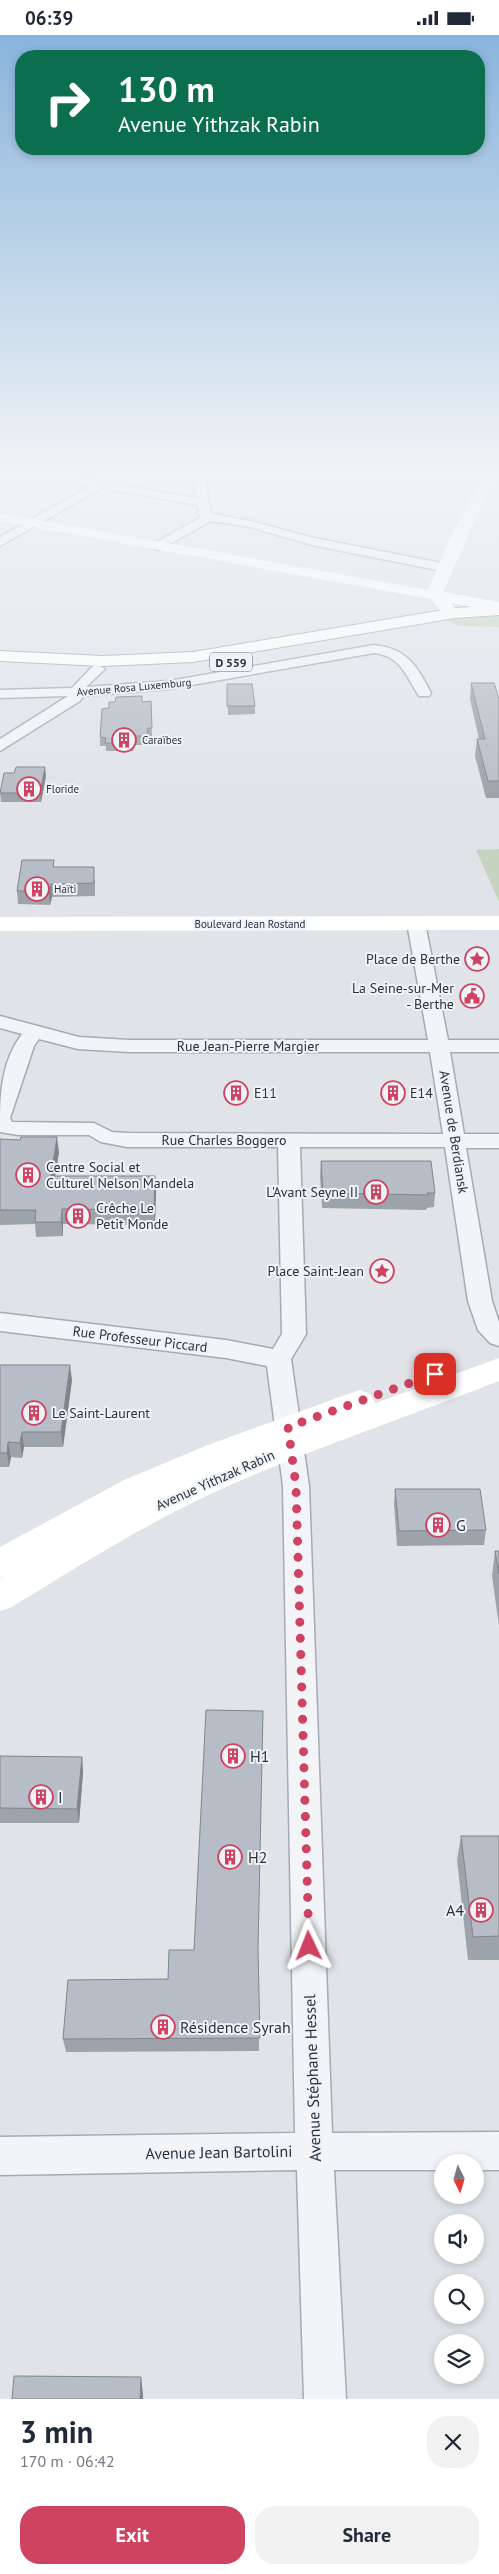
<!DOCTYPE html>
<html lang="en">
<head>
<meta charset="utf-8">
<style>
	body { margin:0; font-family:"PT Sans",sans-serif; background:#f2f2f3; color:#1f2937; height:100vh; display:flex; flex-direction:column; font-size:19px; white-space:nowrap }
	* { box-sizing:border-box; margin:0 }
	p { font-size:16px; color:#747a83 }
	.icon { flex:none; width:28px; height:28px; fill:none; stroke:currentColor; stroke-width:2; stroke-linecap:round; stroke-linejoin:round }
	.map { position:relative; height:2364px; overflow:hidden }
	.side { display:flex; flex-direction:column; background:#fff; flex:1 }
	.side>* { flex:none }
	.top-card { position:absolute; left:15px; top:15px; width:470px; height:105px; border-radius:20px; box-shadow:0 2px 8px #0003; background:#0b6e4f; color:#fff; overflow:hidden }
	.needle { width:32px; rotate:175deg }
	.fabs { position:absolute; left:434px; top:2119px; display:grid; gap:10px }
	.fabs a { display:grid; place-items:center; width:50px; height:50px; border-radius:50%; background:#fff; box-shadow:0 2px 8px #0003; font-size:25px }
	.pin { position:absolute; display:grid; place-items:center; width:42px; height:42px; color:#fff; margin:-21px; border-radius:10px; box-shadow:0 2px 8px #0006 }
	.me { position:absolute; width:55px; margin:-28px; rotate:358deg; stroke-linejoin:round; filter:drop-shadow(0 0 4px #0008) }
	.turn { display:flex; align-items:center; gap:18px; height:105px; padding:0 20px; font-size:22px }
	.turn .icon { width:65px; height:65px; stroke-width:2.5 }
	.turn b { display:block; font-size:35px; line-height:42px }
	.round { display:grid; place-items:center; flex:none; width:52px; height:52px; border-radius:20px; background:#f2f2f3 }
	.overview { display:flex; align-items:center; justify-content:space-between; height:85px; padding:0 20px }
	h1 { font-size:30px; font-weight:700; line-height:38px }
	.action { display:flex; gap:10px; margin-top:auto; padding:10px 20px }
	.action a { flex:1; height:58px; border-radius:20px; background:#cf4362; color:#fff; font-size:20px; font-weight:700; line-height:58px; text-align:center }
	.action a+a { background:#f2f2f3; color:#1f2937 }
	.status { display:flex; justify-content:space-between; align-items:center; height:35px; padding:0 25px; background:#fff; direction:ltr }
	.status svg { height:14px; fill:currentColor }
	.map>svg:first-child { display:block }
	.green { fill:#c6d3c1 }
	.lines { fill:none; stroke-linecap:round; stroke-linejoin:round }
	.street-casing { stroke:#a5abb3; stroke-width:3 }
	.primary-casing { stroke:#9fa9b5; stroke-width:2 }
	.street { fill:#f2f4f7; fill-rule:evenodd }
	.secondary { fill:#fff; fill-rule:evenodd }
	.primary { fill:#fff; fill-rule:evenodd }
	.wall { fill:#9da3aa }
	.shaded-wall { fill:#80848b }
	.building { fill:#b7bdc6; stroke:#80848b }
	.route { stroke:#cf4362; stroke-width:9; stroke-dasharray:0 16.2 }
	.labels { text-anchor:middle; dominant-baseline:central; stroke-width:4; stroke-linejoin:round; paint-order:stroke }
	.far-street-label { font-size:11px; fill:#283340; stroke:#eff3f6 }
	.far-poi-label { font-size:11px; fill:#283340; stroke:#eff3f6; text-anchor:start }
	.shield { fill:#eff3f6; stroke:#646d77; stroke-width:1 }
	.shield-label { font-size:12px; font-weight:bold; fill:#283340 }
	.poi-label { font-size:14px; fill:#283340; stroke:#eff3f6; text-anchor:start }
	.street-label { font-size:14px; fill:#283340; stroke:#eff3f6 }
	.near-poi-label { font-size:16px; fill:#283340; stroke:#eff3f6; text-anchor:start }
	.near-street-label { font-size:16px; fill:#283340; stroke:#eff3f6 }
</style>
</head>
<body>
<div class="status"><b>06:39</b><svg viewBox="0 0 49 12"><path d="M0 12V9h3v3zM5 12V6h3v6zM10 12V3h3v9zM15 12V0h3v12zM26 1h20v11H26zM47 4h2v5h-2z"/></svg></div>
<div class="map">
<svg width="499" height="2364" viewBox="0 0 499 2364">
	<rect width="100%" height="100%" fill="#e0e4e9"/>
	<path class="green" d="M 499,575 L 499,592 L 459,591 L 448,586 L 447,583 Z
		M 499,814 L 499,867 L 476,815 Z"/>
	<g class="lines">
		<g class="street-casing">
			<path id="street" d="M 0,433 L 17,433 L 197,463 L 192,433 L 202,433 L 206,447 L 210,477 L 213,479 L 251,486 L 314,503 L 447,529 L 453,533 L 447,537 L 312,510 L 250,492 L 211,486 L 159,515 L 155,514 L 155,508 L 201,482 L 198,478 L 198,470 L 102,453 L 0,511 L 0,502 L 90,451 L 0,436 Z
				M 447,433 L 467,433 L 495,438 L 499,439 L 499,443 L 452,436 Z
				M 374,610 C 408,614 416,630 431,658 L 429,661 L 419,661 C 406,641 401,621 374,618 L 169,654 L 83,661 L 80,666 L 0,716 L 0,704 L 68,661 L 0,663 L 0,655 L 72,653 L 93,631 L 98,630 L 105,634 L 86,652 L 169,646 Z
				M 416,883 L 422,884 L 425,888 L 448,1005 L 499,1005 L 499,1017 L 450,1017 L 464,1099 L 499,1099 L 499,1113 L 466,1113 L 492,1266 L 499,1287 L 499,1311 L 490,1308 L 478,1295 L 468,1266 L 445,1112 L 300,1112 L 306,1299 L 291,1324 L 309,1451 L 332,2098 L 499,2097 L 499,2135 L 475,2135 L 475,2128 L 442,2128 L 442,2135 L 334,2135 L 346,2364 L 304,2364 L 297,2135 L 0,2140 L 0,2102 L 295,2098 L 283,1451 L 267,1331 L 226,1323 L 0,1296 L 0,1278 L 226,1305 L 273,1314 L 282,1299 L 278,1112 L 127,1112 L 101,1107 L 89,1100 L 18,1100 L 0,1097 C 0,1063 0,1028 22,999 L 0,993 L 0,981 L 79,1002 L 129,1005 L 428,1005 L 407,888 L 410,884 ZM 39,1004 L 78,1014 L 129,1017 L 430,1017 L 443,1099 L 127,1098 L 112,1097 L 94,1088 L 12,1087 L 10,1083 L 34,1011 Z"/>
		</g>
		<g class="primary-casing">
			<path id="primary" d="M 499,570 L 499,580 L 455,583 L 193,627 L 103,631 L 0,626 L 0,616 L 103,621 L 193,617 L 455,573 Z"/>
		</g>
		<use href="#street" class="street"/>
		<path class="secondary" d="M 499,434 L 499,445 L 485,462 L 444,555 L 444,557 L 499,567 L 499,577 L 451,568 L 456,575 L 448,580 L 442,578 L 431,564 L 0,486 L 0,478 L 428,555 C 440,529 473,440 499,434 Z
			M 499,881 L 499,895 L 0,896 L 0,882 Z
			M 499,1323 L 499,1346 C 412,1380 323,1410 237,1447 C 158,1481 85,1527 12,1572 L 0,1576 L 0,1544 L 5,1541 L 0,1543 L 0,1512 L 124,1445 L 208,1410 L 348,1359 L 359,1355 L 370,1359 L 375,1367 L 373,1369 Z"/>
		<use href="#primary" class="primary"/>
	</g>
	<path class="wall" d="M 471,648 L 499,664 L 499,763 L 486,763 L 475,721 L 477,704 L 479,704 L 470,664 Z
		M 227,649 L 255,671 L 255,679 L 228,680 Z
		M 151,666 L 152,702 L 148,702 L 148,710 L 134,710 L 133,716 L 106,716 L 106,711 L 100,711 L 100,702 L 143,667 Z
		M 14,738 L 46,741 L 41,767 L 1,767 L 0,756 Z
		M 54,832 L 95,845 L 95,861 L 52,862 L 50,870 L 18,869 L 17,856 Z
		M 0,1104 L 59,1117 L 55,1141 L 156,1156 L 155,1190 L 63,1189 L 63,1201 L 36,1202 L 35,1189 L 0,1190 Z
		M 321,1126 L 435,1158 L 434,1172 L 427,1173 L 426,1175 L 322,1173 L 320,1141 Z
		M 0,1330 L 72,1345 L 63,1412 L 24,1412 L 22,1423 L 11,1422 L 9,1432 L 0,1432 Z
		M 395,1454 L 486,1495 L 484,1510 L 397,1511 L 394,1469 Z
		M 495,1516 L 499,1516 L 499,1591 L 492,1541 Z
		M 0,1721 L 82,1722 L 83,1737 L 79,1788 L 0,1788 Z
		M 461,1801 L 499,1801 L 499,1925 L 468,1925 L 457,1825 Z
		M 258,1919 L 259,2016 L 66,2017 L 63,2004 L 168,1944 Z"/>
	<path class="shaded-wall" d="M 134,701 L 134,710 L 133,716 L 133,708 Z
		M 45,732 L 46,741 L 41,767 L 40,758 Z
		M 51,849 L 52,862 L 50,870 L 49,856 Z
		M 57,1102 L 59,1117 L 53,1156 L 51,1141 Z
		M 155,1141 L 156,1156 L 155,1190 L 154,1175 Z
		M 62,1174 L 63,1189 L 63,1201 L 61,1187 Z
		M 70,1330 L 72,1345 L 63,1412 L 61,1397 Z
		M 22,1397 L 24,1412 L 22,1423 L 20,1408 Z
		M 8,1407 L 11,1422 L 9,1432 L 7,1418 Z
		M 82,1722 L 83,1737 L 79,1788 L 77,1774 Z
		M 141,2342 L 143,2359 L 143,2364 L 140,2364 Z"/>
	<path class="building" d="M 471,648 L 494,648 L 499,664 L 499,746 L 488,746 L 477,704 L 485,704 Z
		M 227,649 L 252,649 L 255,671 L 227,671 Z
		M 142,661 L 142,667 L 151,666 L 152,693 L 148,693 L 147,701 L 134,701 L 133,708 L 105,708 L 106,703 L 100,702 L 102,674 L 109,673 L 109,667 L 115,667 L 116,662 Z
		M 16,732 L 45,732 L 40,758 L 0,758 L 4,738 L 14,738 Z
		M 22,825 L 54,825 L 53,832 L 94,832 L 94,848 L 51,849 L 49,856 L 17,856 Z
		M 21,1102 L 57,1102 L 51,1141 L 155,1141 L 154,1175 L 62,1174 L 61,1187 L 35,1187 L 36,1175 L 0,1175 L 0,1104 L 20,1105 Z
		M 321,1126 L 431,1126 L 435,1158 L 427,1158 L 428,1160 L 323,1158 Z
		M 0,1330 L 70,1330 L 61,1397 L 22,1397 L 20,1408 L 8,1407 L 7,1418 L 0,1418 Z
		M 395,1454 L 480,1454 L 486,1495 L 399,1496 Z
		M 495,1516 L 499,1516 L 499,1539 Z
		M 206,1675 L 263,1676 L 258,1914 L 260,2003 L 63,2004 L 68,1945 L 168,1944 L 169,1915 L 194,1915 Z
		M 0,1721 L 82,1722 L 77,1774 L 0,1773 Z
		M 461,1801 L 499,1801 L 499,1901 L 473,1902 Z
		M 14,2341 L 141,2342 L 140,2364 L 12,2364 Z"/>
	<linearGradient id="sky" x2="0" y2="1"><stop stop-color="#89b4dc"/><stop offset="0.57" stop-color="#f1f3f5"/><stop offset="1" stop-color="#f1f3f5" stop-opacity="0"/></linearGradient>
	<rect width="499" height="764" fill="url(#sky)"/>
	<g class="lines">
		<path class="route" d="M 309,1911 L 296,1451 L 288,1392 L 435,1339"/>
	</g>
	<defs>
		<g id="building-ring" transform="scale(1.25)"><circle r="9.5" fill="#eff3f6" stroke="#cf4362" stroke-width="1.5"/><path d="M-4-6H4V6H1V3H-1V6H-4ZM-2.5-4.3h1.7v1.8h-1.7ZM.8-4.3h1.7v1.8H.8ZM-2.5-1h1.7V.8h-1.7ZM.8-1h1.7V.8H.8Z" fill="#cf4362"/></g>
		<g id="sight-ring" transform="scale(1.25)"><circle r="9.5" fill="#eff3f6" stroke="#cf4362" stroke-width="1.5"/><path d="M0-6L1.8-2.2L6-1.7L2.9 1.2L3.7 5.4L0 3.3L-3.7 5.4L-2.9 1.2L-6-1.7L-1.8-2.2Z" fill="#cf4362"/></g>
		<g id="civic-ring" transform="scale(1.25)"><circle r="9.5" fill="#eff3f6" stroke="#cf4362" stroke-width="1.5"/><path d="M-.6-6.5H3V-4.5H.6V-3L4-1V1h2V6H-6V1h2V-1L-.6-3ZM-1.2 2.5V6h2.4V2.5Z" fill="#cf4362"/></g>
	</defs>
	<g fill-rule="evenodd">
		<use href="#building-ring" x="124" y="705"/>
		<use href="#building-ring" x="29" y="754"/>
		<use href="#building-ring" x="37" y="854"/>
		<use href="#sight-ring" x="477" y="924"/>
		<use href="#civic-ring" x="472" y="961"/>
		<use href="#building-ring" x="236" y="1058"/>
		<use href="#building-ring" x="393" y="1058"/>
		<use href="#building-ring" x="28" y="1140"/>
		<use href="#building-ring" x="376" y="1157"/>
		<use href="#building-ring" x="78" y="1181"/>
		<use href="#sight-ring" x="382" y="1236"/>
		<use href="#building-ring" x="34" y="1378"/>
		<use href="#building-ring" x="438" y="1490"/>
		<use href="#building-ring" x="233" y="1721"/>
		<use href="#building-ring" x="41" y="1762"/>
		<use href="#building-ring" x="230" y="1822"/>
		<use href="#building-ring" x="481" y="1875"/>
		<use href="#building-ring" x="163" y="1992"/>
	</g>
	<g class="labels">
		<g class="far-street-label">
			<text transform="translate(134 652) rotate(-5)">Avenue Rosa Luxemburg</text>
			<text x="250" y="889">Boulevard Jean Rostand</text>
		</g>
		<g class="far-poi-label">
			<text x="142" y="705">Caraïbes</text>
			<text x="46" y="754">Floride</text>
			<text x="54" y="854">Haïti</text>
		</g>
		<rect class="shield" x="210" y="617.5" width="42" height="19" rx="4"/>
		<g class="shield-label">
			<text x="231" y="627">D 559</text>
		</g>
		<g class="poi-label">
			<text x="460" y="924" text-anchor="end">Place de Berthe</text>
			<text x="454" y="953" text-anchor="end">La Seine-sur-Mer<tspan x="454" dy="16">- Berthe</tspan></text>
			<text x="254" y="1058">E11</text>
			<text x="410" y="1058">E14</text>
			<text x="46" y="1132">Centre Social et<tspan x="46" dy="16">Culturel Nelson Mandela</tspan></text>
			<text x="358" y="1157" text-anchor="end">L'Avant Seyne II</text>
			<text x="96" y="1173">Crêche Le<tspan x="96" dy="16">Petit Monde</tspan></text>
			<text x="364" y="1236" text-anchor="end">Place Saint-Jean</text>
			<text x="52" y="1378">Le Saint-Laurent</text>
		</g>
		<g class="street-label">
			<text x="248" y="1011">Rue Jean-Pierre Margier</text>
			<text transform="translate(454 1097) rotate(81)">Avenue de Berdiansk</text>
			<text x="224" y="1105">Rue Charles Boggero</text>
			<text transform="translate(140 1304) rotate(7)">Rue Professeur Piccard</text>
			<text transform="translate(215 1445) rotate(-24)">Avenue Yithzak Rabin</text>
		</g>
		<g class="near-poi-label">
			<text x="456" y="1490">G</text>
			<text x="250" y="1721">H1</text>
			<text x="58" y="1762">I</text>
			<text x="248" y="1822">H2</text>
			<text x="464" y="1875" text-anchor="end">A4</text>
			<text x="180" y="1992">Résidence Syrah</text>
		</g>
		<g class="near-street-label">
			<text transform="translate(312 2043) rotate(-92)">Avenue Stéphane Hessel</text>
			<text transform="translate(219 2117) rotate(-1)">Avenue Jean Bartolini</text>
		</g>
	</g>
</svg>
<div class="fabs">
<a><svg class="needle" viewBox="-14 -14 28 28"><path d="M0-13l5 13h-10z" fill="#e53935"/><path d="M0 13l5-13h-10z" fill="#747a83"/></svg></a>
<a><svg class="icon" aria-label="sound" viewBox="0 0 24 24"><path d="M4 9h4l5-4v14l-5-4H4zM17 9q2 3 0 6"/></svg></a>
<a><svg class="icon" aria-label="search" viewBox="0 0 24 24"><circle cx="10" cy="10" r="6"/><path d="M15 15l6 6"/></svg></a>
<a><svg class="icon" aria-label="layers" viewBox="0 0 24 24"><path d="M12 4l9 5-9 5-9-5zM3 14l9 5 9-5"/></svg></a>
</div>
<div class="pin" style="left:435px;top:1339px;background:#d93025"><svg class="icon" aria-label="arrive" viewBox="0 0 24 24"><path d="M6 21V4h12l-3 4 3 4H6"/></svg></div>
<svg class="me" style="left:309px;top:1911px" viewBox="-20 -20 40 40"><path d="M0-17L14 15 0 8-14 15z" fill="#cf4362" stroke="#fff" stroke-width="4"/></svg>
<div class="top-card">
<div class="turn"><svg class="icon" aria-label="right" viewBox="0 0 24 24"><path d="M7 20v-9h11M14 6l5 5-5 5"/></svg><div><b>130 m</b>Avenue Yithzak Rabin</div></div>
</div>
</div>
<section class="side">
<div class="overview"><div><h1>3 min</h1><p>170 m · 06:42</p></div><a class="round"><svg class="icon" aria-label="close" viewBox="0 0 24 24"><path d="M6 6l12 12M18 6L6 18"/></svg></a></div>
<div class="action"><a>Exit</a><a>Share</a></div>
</section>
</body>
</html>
